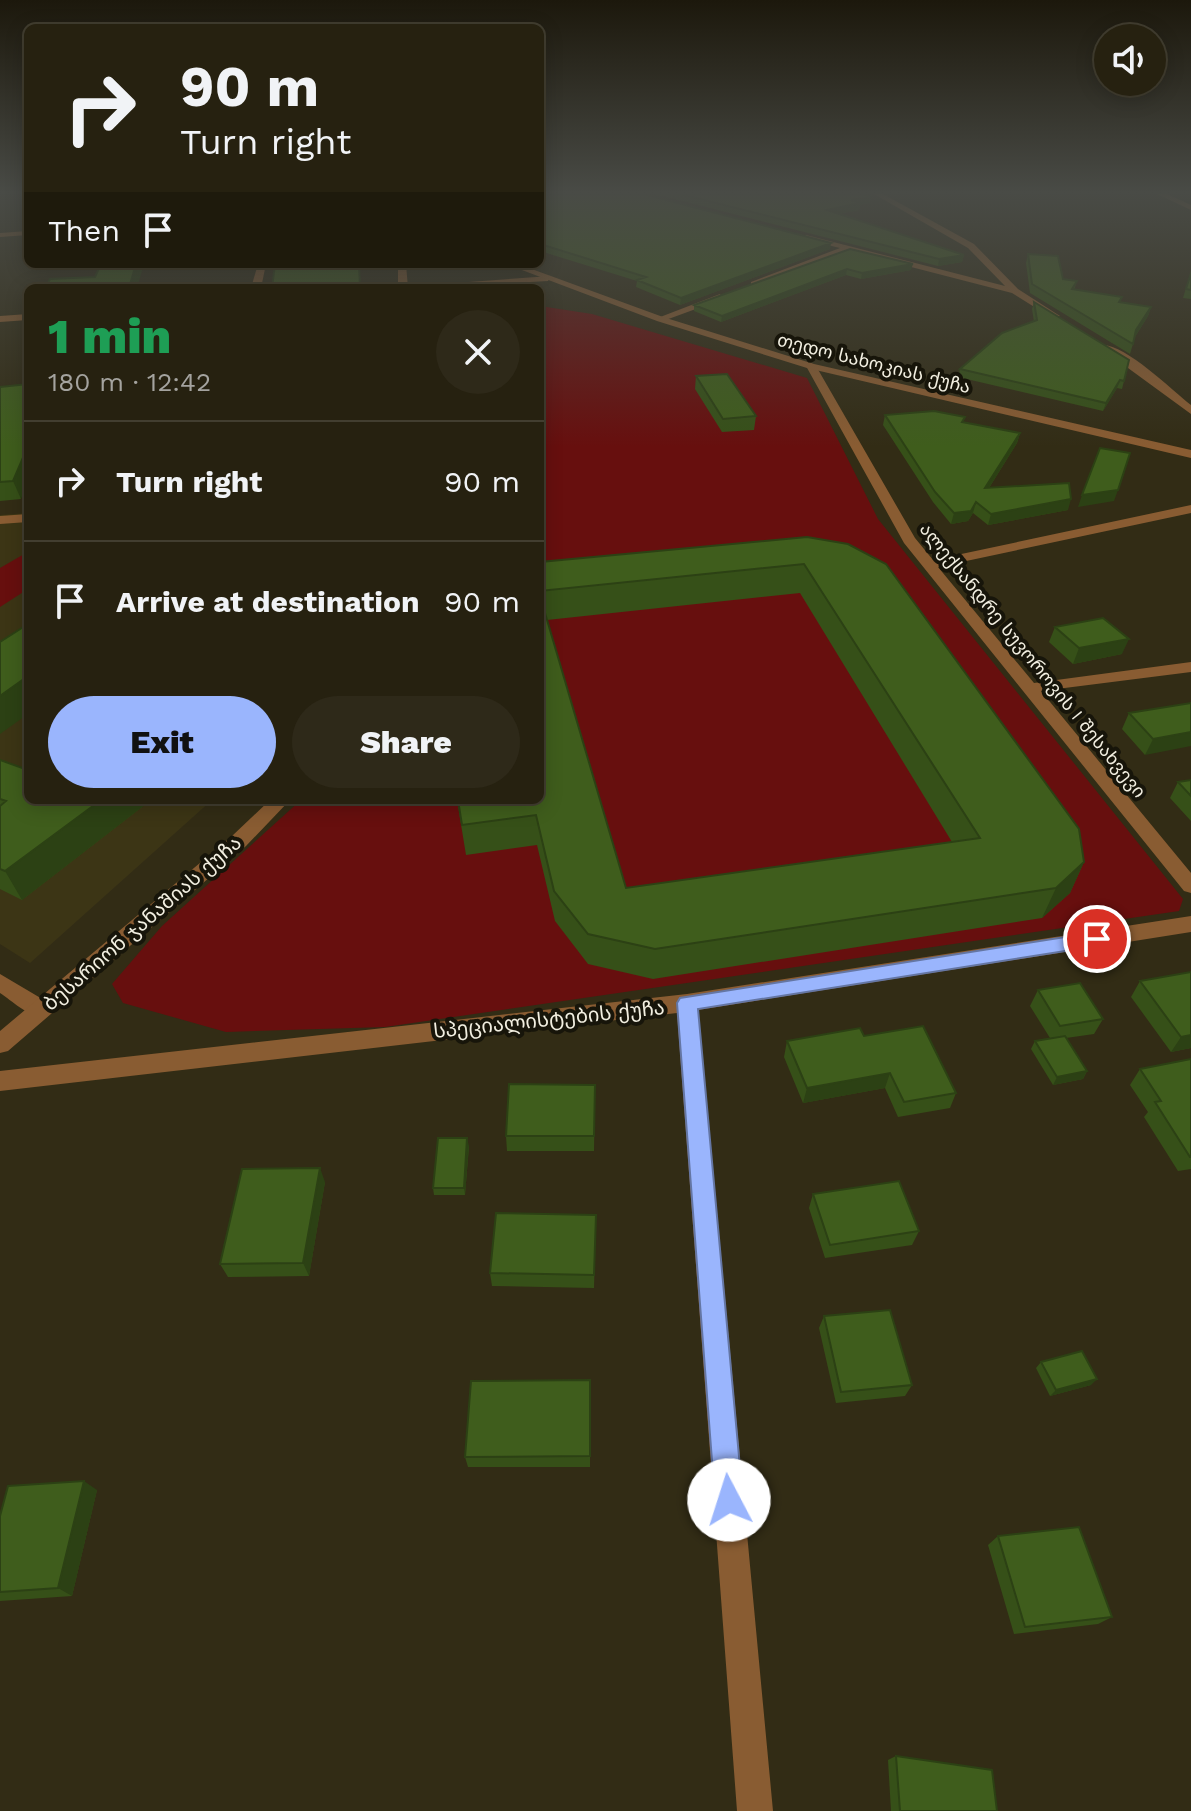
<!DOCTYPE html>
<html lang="en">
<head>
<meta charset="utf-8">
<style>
	body { margin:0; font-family:"Work Sans","Noto Sans Georgian",sans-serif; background:#2e2919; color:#f1f3f6; height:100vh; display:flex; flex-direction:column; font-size:30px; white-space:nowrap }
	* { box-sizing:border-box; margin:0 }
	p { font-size:26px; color:#a4a39f }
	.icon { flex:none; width:44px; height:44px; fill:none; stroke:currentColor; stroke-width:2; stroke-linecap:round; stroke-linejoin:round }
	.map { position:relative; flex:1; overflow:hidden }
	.panel { position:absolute; left:24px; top:284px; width:520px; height:520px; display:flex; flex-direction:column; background:#262110; border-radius:12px; box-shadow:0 4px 20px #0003,0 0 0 2px #423e30 }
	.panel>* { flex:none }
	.guide { position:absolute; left:24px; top:24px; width:520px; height:244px; border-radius:12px; box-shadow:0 4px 20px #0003,0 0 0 2px #423e30; background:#262110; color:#f1f3f6; overflow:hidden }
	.controls { position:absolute; left:1094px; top:24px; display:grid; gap:16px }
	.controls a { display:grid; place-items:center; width:72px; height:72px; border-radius:50%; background:#262110; box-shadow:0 4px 20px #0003,0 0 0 2px #423e30; font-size:40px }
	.pin { position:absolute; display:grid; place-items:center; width:68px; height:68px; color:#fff; margin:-34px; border:4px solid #fff; border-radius:50%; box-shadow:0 2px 8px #0007 }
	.me { position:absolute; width:88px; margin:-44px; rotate:355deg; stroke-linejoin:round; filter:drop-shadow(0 0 6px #0008) }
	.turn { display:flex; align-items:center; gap:28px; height:168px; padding:0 24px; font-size:36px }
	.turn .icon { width:104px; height:104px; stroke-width:2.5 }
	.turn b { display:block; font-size:56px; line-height:68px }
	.then { display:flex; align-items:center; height:76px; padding:0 24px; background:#0003; gap:16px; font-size:30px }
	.round { display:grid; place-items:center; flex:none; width:84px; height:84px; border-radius:42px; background:#2e2919 }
	.headline { display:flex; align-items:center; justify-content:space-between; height:136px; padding:0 24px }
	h1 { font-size:48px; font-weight:800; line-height:60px; color:#1e9e55 }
	.action { display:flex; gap:16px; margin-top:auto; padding:16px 24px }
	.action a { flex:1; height:92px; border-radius:48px; background:#9ab5fd; color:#111; font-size:32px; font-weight:800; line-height:92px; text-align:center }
	.action a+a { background:#2e2919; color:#f1f3f6 }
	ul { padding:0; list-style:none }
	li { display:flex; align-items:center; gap:24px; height:120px; padding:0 24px; border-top:2px solid #423e30 }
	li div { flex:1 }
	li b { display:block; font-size:30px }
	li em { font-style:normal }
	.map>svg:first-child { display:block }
	.built { fill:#3c3515 }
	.green { fill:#670f0e }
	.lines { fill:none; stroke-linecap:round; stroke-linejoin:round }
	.minor { fill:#895c32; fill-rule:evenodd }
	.tertiary { fill:#895c32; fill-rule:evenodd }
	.wall { fill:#365018; fill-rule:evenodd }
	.shaded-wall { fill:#2c4114 }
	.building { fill:#3f5d1c; stroke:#2c4114; stroke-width:2 }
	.route { fill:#9ab5fd; stroke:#6476a4; stroke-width:2 }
	.labels { text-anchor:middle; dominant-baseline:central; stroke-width:8; stroke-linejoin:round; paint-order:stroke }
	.far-street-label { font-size:18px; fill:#f2efe1; stroke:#17150a }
	.street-label { font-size:20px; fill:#f2efe1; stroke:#17150a }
</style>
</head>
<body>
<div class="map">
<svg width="1191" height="1811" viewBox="0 0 1191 1811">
	<rect width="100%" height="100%" fill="#322c15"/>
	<path class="built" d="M 28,513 L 28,800 L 212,800 L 30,963 L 0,944 L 0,515 Z"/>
	<path class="green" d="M 540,306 L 592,314 L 807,378 L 878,519 L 1183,899 L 1179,911 L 385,1027 L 226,1032 L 123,1003 L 112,984 L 162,926 L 301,800 L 540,800 Z
		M 26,553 L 28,589 L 0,607 L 0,568 Z"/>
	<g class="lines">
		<path class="minor" d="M 874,194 L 883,194 L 974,244 L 1018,289 L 1060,316 L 1052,318 L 1012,293 L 849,251 L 751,286 L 751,282 L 840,248 L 803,239 L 806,235 L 1005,286 L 968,248 Z
			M 1157,194 L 1167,194 L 1191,205 L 1191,210 Z
			M 258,264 L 266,264 L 261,288 L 251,288 Z
			M 551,276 L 548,281 L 422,288 L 427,285 Z
			M 720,294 L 723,299 L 663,321 L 655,319 Z
			M 28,314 L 28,320 L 0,322 L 0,316 Z
			M 1102,345 C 1125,344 1172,390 1191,405 L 1191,414 L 1102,349 Z
			M 811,363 L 816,366 L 915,538 L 933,560 L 1191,505 L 1191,513 L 938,567 L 1034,683 L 1191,662 L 1191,672 L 1041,691 L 1191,873 L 1191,893 L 1184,891 L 904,543 L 806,366 Z
			M 28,514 L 28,522 L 0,524 L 0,516 Z
			M 1191,916 L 1191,932 L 698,1010 L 773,1811 L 737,1811 L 677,1013 L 0,1091 L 0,1071 L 687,994 Z
			M 0,974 L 49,1003 L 52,1009 L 49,1015 C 32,1021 14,1002 0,993 Z"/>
		<path class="tertiary" d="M 28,231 L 28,235 L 0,237 L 0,233 Z
			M 398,264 L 406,264 L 408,288 L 398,288 Z
			M 506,264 L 518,264 L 663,317 L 814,364 L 1191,450 L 1191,458 L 807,368 L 657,321 Z
			M 270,800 L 290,800 L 246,846 L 8,1051 L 0,1053 L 0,1031 L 232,836 Z"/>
	</g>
	<path class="wall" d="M 540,194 L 830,249 L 680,305 L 636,287 L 637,281 L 540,251 Z
		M 655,194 L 862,194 L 870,203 L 860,205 L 859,210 L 839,214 L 964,255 L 962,262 L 938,266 Z
		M 850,249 L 911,270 L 861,279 L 846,275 L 721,322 L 694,311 L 694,305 Z
		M 1028,254 L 1063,279 L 1077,281 L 1074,290 L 1122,297 L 1120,302 L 1151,307 L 1148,316 L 1135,337 L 1130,354 L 1030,293 L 1026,263 Z
		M 1191,271 L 1191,299 L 1183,298 Z
		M 1034,302 L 1124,381 L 1122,389 L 1117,388 L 1103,411 L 958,377 L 960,369 L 1034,322 L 1032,309 Z
		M 28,322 L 28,341 L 24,330 Z
		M 696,376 L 756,416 L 754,430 L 722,432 L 695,389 Z
		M 0,387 L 21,499 L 0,501 Z
		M 885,415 L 964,422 L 1020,433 L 1017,443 L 989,488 L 1068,510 L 988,525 L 973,513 L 968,521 L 951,524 L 933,502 L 883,425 Z
		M 807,537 L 1084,862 L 1070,893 L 1042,918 L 653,979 L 588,964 L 555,921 L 537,845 L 466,855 L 457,800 L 540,800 L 540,562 ZM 800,593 L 952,842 L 626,888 L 547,620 Z
		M 1055,627 L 1122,654 L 1073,664 L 1049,642 Z
		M 1191,703 L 1145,755 L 1122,729 L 1129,713 Z
		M 0,760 L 28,800 L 144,800 L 146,804 L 22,900 L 0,889 Z
		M 1191,780 L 1191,821 L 1170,798 L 1178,782 Z
		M 1140,981 L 1191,1048 L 1171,1052 L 1131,997 Z
		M 1038,990 L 1103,1019 L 1094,1034 L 1066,1038 L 1087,1071 L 1083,1079 L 1053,1085 L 1031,1049 L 1035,1041 L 1050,1038 L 1030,1006 Z
		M 864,1036 L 956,1093 L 950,1108 L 898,1117 L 885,1088 L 803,1103 L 784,1057 L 787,1041 Z
		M 1191,1059 L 1191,1169 L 1178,1171 L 1144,1117 L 1148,1112 L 1130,1085 L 1140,1069 Z
		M 595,1085 L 594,1151 L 507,1151 L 506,1136 Z
		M 469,1146 L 465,1195 L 434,1195 L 433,1188 Z
		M 325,1182 L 309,1276 L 228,1277 L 220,1264 Z
		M 813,1194 L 919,1231 L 912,1245 L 825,1258 L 809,1208 Z
		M 596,1215 L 594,1288 L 492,1286 L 490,1273 Z
		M 824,1316 L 912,1385 L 905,1396 L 836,1403 L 819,1328 Z
		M 1041,1362 L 1091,1385 L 1050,1396 L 1036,1368 Z
		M 590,1380 L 590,1467 L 468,1467 L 465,1457 Z
		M 97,1490 L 72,1596 L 0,1601 L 0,1516 Z
		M 998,1536 L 1112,1617 L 1098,1624 L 1014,1634 L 988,1545 Z
		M 896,1756 L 997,1811 L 891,1811 L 888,1760 Z"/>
	<path class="shaded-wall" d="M 871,197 L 870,203 L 860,205 L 859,210 L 826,216 L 827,210 L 851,200 Z
		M 831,243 L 830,249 L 680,305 L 681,298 Z
		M 964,255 L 962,262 L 938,266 L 939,259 Z
		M 136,264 L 144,264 L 137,288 L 129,288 Z
		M 913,264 L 911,270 L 861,279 L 862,273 Z
		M 847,269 L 846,275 L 721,322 L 722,316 Z
		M 1151,307 L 1148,316 L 1133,340 L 1136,330 Z
		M 1120,380 L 1117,388 L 1103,411 L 1106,403 Z
		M 1020,433 L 1017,443 L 982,499 L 985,488 Z
		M 28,446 L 28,481 L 21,499 L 13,481 Z
		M 1118,490 L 1114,501 L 1078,507 L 1082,495 Z
		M 1071,499 L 1068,510 L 988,525 L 991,514 Z
		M 976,502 L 973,513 L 968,521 L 951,524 L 954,513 Z
		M 1129,639 L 1122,654 L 1073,664 L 1079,648 Z
		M 28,676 L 28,714 L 0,734 L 0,696 Z
		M 1191,732 L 1191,746 L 1145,755 L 1153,739 Z
		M 101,800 L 144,800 L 146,804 L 22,900 L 5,871 Z
		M 1084,862 L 1070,893 L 1042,918 L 1056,888 Z
		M 1191,1035 L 1191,1048 L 1171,1052 L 1181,1037 Z
		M 1087,1071 L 1083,1079 L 1053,1085 L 1057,1077 Z
		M 890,1073 L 885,1088 L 803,1103 L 807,1088 Z
		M 467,1138 L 469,1146 L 465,1195 L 464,1188 Z
		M 320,1168 L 325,1182 L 309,1276 L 303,1263 Z
		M 1097,1379 L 1091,1385 L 1050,1396 L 1056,1390 Z
		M 84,1481 L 97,1490 L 72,1596 L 58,1588 Z"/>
	<path class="building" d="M 540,194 L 643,194 L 831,243 L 681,298 L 637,280 L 646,277 L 540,244 Z
		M 680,194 L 862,194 L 871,197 L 851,200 L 860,203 L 827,210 L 964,255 L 939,259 Z
		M 850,249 L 913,264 L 862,273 L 847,269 L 722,316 L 694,305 Z
		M 1028,254 L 1058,256 L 1063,279 L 1077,281 L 1072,289 L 1122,297 L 1119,302 L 1151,307 L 1136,330 L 1133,344 L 1032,284 Z
		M 101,264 L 136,264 L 129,288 L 45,288 L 50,279 L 95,277 Z
		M 275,264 L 359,264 L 360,288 L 272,288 Z
		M 1191,273 L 1191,290 L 1186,289 Z
		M 1034,302 L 1129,360 L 1124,381 L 1120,380 L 1106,403 L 960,369 L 1002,333 L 1037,320 Z
		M 727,374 L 756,416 L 723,419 L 696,376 Z
		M 28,384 L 28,446 L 13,481 L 0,482 L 0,387 Z
		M 934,411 L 965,417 L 962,422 L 1020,433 L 985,488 L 1069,483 L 1071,499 L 991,514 L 976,502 L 971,511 L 954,513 L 935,492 L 885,415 Z
		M 1100,448 L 1130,453 L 1118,490 L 1082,495 Z
		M 807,537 L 848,544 L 886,564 L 1079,829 L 1084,862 L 1056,888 L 655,949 L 588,934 L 554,891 L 536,815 L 462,825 L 458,800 L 540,800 L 540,596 L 626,888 L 980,838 L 804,564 L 540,591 L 540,562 Z
		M 1103,618 L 1129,639 L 1079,648 L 1055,627 Z
		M 28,624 L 28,676 L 0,696 L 0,642 Z
		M 1191,703 L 1191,732 L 1153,739 L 1129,713 Z
		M 0,760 L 28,770 L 28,800 L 101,800 L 5,871 L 0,869 L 0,806 L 6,801 L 0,799 Z
		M 1191,780 L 1191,796 L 1178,782 Z
		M 1191,972 L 1191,1035 L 1181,1037 L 1140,981 Z
		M 1080,983 L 1103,1019 L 1060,1026 L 1038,990 Z
		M 923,1026 L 956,1093 L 904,1102 L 890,1073 L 807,1088 L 787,1041 L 860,1028 L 864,1036 Z
		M 1065,1036 L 1087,1071 L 1057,1077 L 1035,1041 Z
		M 1191,1059 L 1191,1157 L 1190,1157 L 1155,1102 L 1161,1101 L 1140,1069 Z
		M 509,1084 L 595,1085 L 594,1136 L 506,1136 Z
		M 438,1138 L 467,1138 L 464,1188 L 433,1188 Z
		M 320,1168 L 303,1263 L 220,1264 L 242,1169 Z
		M 899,1181 L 919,1231 L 830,1245 L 813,1194 Z
		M 496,1213 L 596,1215 L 594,1275 L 490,1273 Z
		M 890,1310 L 912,1385 L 841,1392 L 824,1316 Z
		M 1082,1351 L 1097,1379 L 1056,1390 L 1041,1362 Z
		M 590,1380 L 590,1456 L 465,1457 L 471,1381 Z
		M 84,1481 L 58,1588 L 0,1592 L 0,1516 L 8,1486 Z
		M 1079,1527 L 1112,1617 L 1025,1627 L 998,1536 Z
		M 896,1756 L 992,1770 L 997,1811 L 900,1811 Z"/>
	<linearGradient id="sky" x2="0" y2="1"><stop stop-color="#1c180c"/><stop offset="0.43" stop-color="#494b46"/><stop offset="1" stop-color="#494b46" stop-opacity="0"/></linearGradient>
	<rect width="1191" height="447" fill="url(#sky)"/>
	<path class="route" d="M 1097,932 L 1106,939 L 1097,946 L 698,1009 L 743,1500 L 739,1510 L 729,1514 L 719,1510 L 715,1500 L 677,1003 L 680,998 Z"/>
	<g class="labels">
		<g class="far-street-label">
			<text transform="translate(874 363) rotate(14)">თედო სახოკიას ქუჩა</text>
			<text transform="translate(1033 660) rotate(51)">ალექსანდრე სუვოროვის I შესახვევი</text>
		</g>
		<g class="street-label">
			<text transform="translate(142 923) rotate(-41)">ბესარიონ ჯანაშიას ქუჩა</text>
			<text transform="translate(549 1019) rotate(-6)">სპეციალისტების ქუჩა</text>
		</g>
	</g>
</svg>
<div class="controls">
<a><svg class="icon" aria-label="sound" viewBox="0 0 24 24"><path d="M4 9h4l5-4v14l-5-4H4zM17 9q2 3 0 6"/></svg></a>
</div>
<div class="pin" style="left:1097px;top:939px;background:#d93025"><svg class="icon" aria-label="arrive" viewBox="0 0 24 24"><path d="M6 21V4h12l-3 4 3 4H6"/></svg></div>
<svg class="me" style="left:729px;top:1500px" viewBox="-20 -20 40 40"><circle r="19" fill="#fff"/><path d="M0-13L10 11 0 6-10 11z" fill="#9ab5fd"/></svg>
<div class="guide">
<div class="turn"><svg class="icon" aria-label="right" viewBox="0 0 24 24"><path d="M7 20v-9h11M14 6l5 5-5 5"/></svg><div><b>90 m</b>Turn right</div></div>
<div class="then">Then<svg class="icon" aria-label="arrive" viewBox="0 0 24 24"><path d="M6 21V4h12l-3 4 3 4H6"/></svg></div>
</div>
<section class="panel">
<div class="headline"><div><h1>1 min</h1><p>180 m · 12:42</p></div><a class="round"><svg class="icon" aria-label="close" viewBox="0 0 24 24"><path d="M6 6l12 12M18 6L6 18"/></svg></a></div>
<ul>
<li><svg class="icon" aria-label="right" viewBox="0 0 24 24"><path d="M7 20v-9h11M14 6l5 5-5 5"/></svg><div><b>Turn right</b></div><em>90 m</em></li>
<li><svg class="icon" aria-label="arrive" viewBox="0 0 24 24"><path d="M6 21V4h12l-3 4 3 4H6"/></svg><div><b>Arrive at destination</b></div><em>90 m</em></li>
</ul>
<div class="action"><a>Exit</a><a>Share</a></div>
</section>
</div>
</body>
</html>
